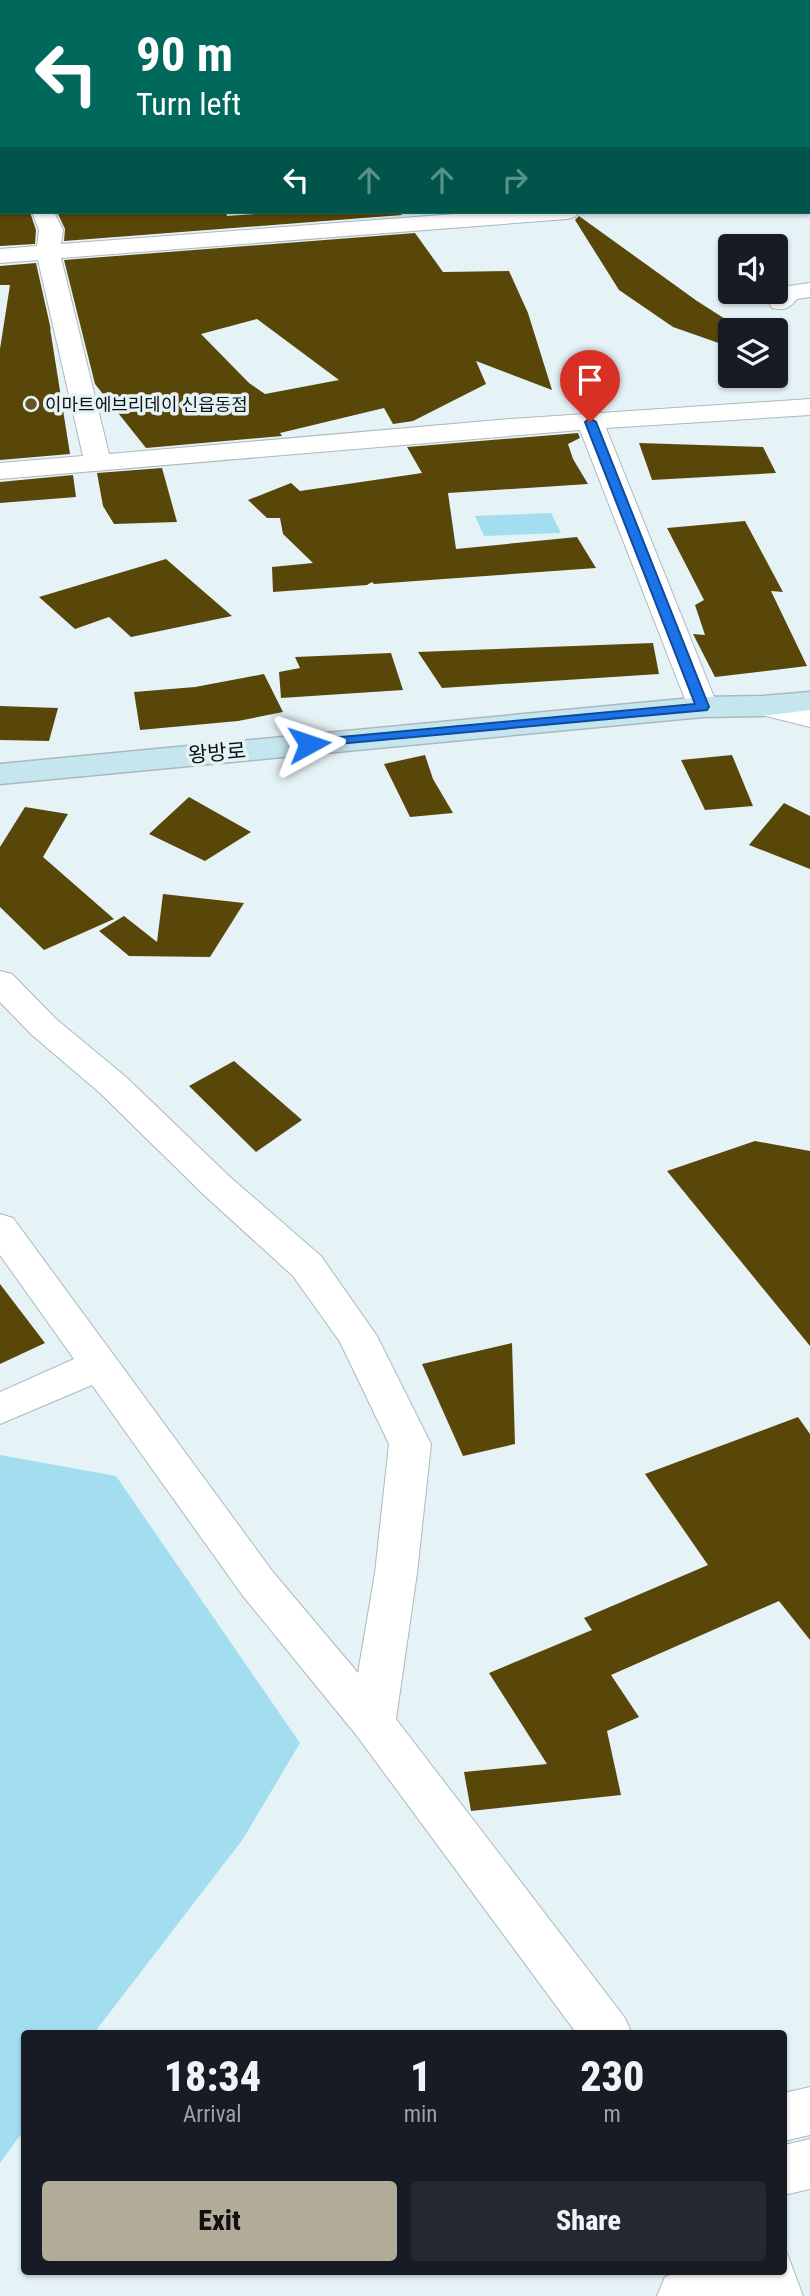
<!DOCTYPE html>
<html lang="en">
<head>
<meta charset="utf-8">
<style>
	body { margin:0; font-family:"Roboto Condensed","Noto Sans KR",sans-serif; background:#242831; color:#f1f3f6; height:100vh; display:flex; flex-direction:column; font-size:26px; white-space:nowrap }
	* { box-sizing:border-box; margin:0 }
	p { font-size:23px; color:#9ea1a6 }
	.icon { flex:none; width:38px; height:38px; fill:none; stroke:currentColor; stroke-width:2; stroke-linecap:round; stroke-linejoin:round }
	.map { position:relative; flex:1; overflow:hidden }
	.panel { position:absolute; left:21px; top:2030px; width:766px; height:245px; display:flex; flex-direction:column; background:#171b24; border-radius:7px; box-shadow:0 2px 5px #0004 }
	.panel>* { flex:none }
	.banner { position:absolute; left:0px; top:0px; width:810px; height:214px; box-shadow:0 2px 5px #0004; background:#00695c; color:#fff; overflow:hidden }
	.controls { position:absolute; left:718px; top:234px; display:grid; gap:14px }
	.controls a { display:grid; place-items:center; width:70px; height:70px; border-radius:7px; background:#171b24; box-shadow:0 2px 5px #0004; font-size:35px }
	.pin { position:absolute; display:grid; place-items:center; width:60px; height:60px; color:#fff; margin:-72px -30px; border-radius:50% 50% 50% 0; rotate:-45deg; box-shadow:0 0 7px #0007 }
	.pin .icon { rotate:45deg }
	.me { position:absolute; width:77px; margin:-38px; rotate:85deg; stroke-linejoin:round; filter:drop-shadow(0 0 5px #0008) }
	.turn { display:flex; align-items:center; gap:24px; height:147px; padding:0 21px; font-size:32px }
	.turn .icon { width:91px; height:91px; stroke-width:2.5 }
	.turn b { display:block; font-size:49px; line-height:60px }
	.lanes { display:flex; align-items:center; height:66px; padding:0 21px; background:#0003; justify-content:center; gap:35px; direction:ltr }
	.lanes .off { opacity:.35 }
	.eta { display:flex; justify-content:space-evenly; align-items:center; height:119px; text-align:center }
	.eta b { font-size:42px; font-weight:800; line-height:49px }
	.button { display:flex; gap:14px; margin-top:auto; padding:14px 21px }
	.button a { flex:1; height:80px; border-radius:7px; background:#b2ab97; color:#111; font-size:28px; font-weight:800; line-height:80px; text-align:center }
	.button a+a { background:#242831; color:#f1f3f6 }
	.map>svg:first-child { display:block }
	.green { fill:#a3ddf0 }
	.building { fill:#59470a; fill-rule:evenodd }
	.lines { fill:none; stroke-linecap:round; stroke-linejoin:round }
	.minor-casing { stroke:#abb9bd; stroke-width:2 }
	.secondary-casing { stroke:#abb9bd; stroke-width:3 }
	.minor { fill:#fff; fill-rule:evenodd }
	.secondary { fill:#c5e6ef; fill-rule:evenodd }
	.route { fill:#1a73e8; stroke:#114b97; stroke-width:2 }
	.poi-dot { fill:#655422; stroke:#e5f3f7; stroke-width:2.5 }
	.labels { text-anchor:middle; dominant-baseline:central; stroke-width:7; stroke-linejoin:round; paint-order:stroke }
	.far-poi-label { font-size:18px; fill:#0c1112; stroke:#e5f3f7; text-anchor:start }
	.street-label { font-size:21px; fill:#0c1112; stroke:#e5f3f7 }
</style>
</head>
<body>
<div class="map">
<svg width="810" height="2296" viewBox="0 0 810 2296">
	<rect width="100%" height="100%" fill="#e5f3f7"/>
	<path class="green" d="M 551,513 L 561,533 L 484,536 L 475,516 Z
		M 0,1455 L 116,1476 L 300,1743 L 243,1839 L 94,2033 L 24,2034 L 24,2130 L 0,2163 Z"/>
	<path class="building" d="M 0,212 L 30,212 L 36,230 L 35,244 L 0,246 Z
		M 57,212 L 226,212 L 227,216 L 284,212 L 399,212 L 402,215 L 64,241 L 65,229 Z
		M 579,216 L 697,301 L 744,331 L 730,331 L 730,347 L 673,327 L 619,290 L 575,220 Z
		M 415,233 L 443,272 L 509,271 L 528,313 L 552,390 L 476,361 L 486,384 L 413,421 L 393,424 L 384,408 L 280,433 L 282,436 L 146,448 L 95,384 L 64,260 ZM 257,319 L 339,380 L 265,394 L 249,383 L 201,334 Z
		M 36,263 L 51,330 L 50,328 L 70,454 L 0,460 L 0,349 L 10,285 L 0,285 L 0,266 Z
		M 578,433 L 580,438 L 568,444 L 573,459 L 588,484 L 448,493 L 456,549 L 577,537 L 596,568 L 374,584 L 372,582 L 367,585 L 273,592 L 272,567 L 313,563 L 283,534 L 280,518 L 267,518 L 248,500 L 291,483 L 300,491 L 422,473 L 407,447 Z
		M 639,443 L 763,447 L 776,473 L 652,480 Z
		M 162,468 L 177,522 L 114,524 L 103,506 L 97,473 Z
		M 73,475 L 76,497 L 0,503 L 0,482 Z
		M 745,521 L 783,592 L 771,591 L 807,666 L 715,677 L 693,634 L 705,635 L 695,605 L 704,600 L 667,528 Z
		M 166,559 L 232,616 L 131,637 L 109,617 L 75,629 L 39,597 Z
		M 653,643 L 659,674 L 442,688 L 418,652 Z
		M 391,653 L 403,690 L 281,698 L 279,672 L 300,668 L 295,657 Z
		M 264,674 L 283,712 L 238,721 L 140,730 L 134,692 L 195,687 Z
		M 0,706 L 58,708 L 49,741 L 0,740 Z
		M 425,755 L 433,779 L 453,813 L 410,817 L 384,764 Z
		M 732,755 L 753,806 L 705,810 L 681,760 Z
		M 189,797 L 251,832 L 205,861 L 149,834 Z
		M 784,803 L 810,816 L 810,869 L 749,845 Z
		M 25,807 L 68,814 L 43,857 L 114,919 L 44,950 L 0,907 L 0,847 Z
		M 163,894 L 244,903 L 210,957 L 129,956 L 99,931 L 124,916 L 157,942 Z
		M 234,1061 L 302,1120 L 256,1152 L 189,1086 Z
		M 755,1141 L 810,1151 L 810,1346 L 667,1171 Z
		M 0,1284 L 45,1343 L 0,1364 Z
		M 512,1343 L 515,1444 L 463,1456 L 422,1364 Z
		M 798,1417 L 810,1434 L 810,1640 L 779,1601 L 611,1675 L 639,1717 L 607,1731 L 621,1795 L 471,1811 L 464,1772 L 547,1764 L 489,1673 L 592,1630 L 584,1618 L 708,1565 L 645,1474 Z"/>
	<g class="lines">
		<g class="minor-casing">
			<path id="minor" d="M 15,0 L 35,0 L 35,2 L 15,2 Z
				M 143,0 L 186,0 L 142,2 Z
				M 382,0 L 402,0 L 403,2 L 383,2 Z
				M 808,23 L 810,23 L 808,37 Z
				M 808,74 L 810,74 L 810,88 L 808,88 Z
				M 0,80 L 2,80 L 0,93 Z
				M 0,126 L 2,126 L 0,140 Z
				M 808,184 L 810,184 L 810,198 L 808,198 Z
				M 32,212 L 54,212 L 63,230 L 61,244 L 481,212 L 578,212 L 575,217 L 567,219 L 61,258 L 109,454 L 511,419 L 810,399 L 810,415 L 606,428 L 718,707 L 714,713 L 703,716 L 692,713 L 688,707 L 580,430 L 0,479 L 0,463 L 83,456 L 38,260 L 0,263 L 0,249 L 37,246 L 39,230 Z
				M 810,283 L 810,297 L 797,299 C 789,308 785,311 772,308 L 769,303 L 781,287 Z
				M 761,697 L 810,709 L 810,727 L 750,712 L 746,706 L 750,700 Z
				M 0,971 L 12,974 L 56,1019 L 126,1077 L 230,1177 L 321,1256 L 377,1336 L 431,1444 L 417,1573 L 396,1719 L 625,2018 L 632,2034 L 577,2034 L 357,1736 L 243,1596 L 92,1385 L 0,1424 L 0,1392 L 74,1359 L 0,1255 L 0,1214 L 13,1218 L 273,1572 L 358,1673 L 375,1573 L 389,1444 L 340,1342 L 293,1276 L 204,1195 L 100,1093 L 32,1035 L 0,1002 Z
				M 810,2087 L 810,2135 L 784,2141 L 784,2093 Z
				M 810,2139 L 810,2189 L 784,2195 L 784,2145 Z
				M 784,2252 L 787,2253 L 803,2296 L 657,2296 L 665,2277 L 679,2272 L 784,2272 Z"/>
		</g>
		<g class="secondary-casing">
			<path id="secondary" d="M 810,692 L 810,710 L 761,716 L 703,717 L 0,784 L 0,764 L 703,697 L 761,696 Z"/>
		</g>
		<use href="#minor" class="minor"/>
		<use href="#secondary" class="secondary"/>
	</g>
	<path class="route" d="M 590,418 L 596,422 L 709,707 L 707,710 L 305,747 L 303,744 L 309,740 L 695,704 L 585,422 Z"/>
	<circle class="poi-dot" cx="31" cy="404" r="7"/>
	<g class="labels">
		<g class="far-poi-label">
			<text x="45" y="404">이마트에브리데이 신읍동점</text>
		</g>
		<g class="street-label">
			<text transform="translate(217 753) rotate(-5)">왕방로</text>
		</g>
	</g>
</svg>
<div class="controls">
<a><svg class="icon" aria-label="sound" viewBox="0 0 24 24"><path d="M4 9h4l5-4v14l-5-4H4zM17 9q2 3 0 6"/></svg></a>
<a><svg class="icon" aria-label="layers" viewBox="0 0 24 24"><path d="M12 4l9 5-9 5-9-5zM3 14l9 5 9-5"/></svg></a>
</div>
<div class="pin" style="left:590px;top:422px;background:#d93025"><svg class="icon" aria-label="arrive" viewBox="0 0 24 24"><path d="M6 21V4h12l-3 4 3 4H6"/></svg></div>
<svg class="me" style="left:309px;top:744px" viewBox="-20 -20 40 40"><path d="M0-17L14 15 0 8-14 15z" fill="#1a73e8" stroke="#fff" stroke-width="4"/></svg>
<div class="banner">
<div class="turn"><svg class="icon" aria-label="left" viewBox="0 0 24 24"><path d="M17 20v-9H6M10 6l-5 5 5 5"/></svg><div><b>90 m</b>Turn left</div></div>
<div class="lanes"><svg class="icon" aria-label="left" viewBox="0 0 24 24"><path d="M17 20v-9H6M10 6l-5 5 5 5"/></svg><svg class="icon off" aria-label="ahead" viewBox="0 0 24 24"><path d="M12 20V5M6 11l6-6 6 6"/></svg><svg class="icon off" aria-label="ahead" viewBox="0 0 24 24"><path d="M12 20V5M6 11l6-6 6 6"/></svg><svg class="icon off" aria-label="right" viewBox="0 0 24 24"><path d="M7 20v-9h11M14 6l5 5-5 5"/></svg></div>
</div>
<section class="panel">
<div class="eta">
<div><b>18:34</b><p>Arrival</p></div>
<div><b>1</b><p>min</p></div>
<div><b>230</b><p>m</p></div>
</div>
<div class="button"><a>Exit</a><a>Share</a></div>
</section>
</div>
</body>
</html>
